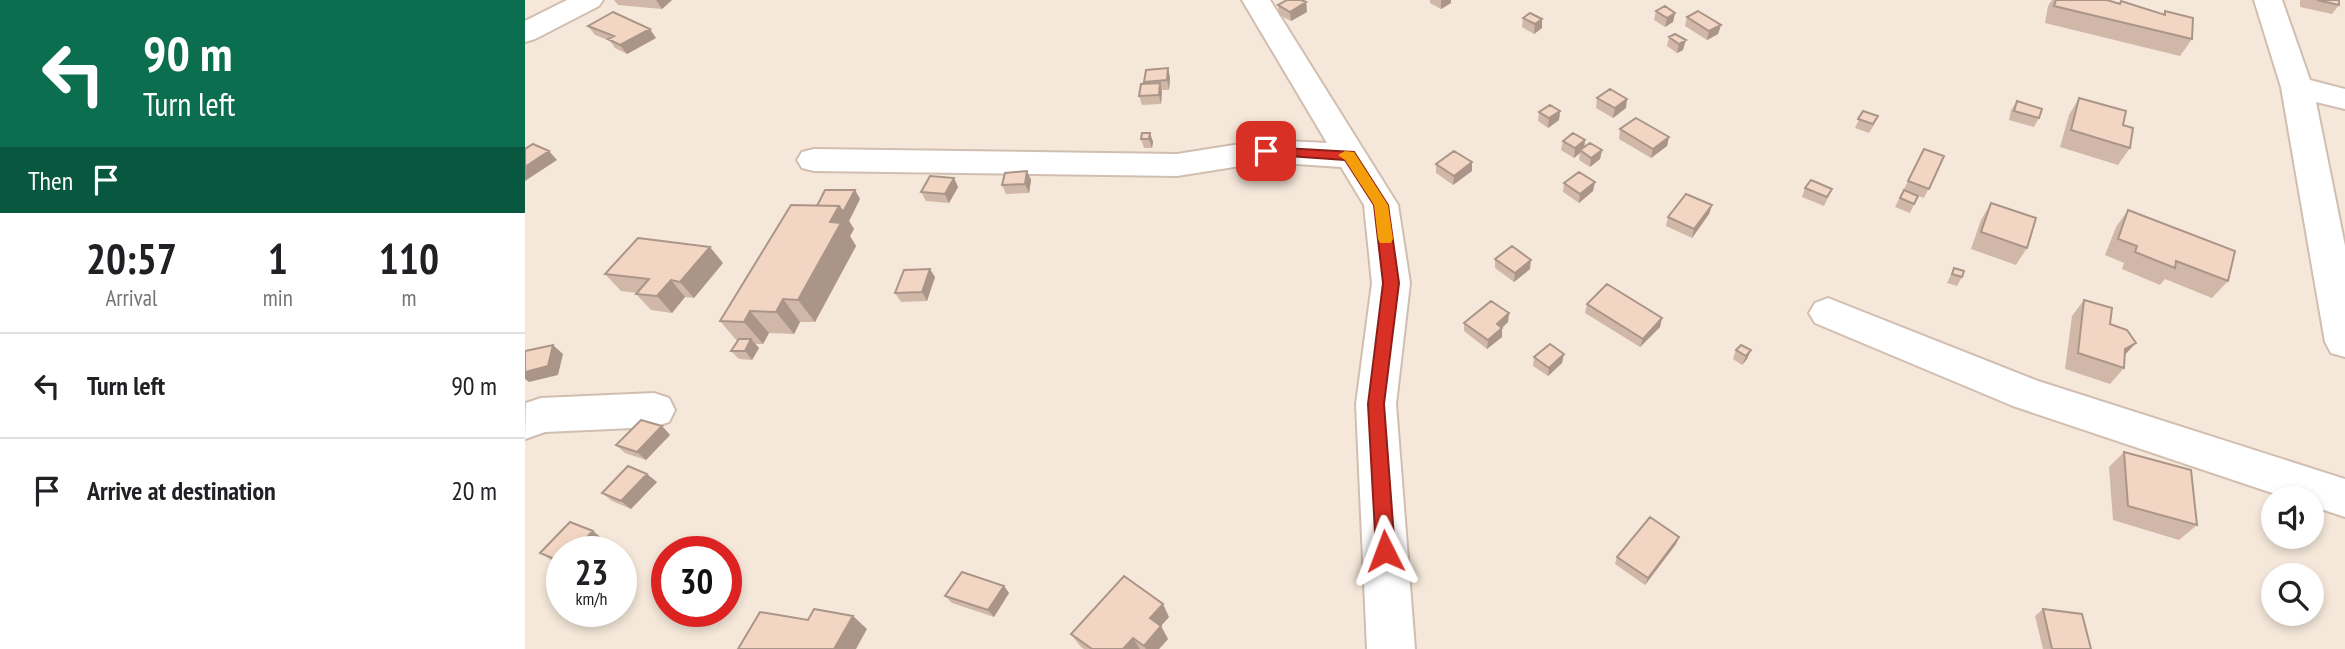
<!DOCTYPE html>
<html lang="en">
<head>
<meta charset="utf-8">
<style>
	body { margin:0; font-family:"PT Sans Narrow",sans-serif; background:#f6f6f6; color:#202124; height:100vh; display:flex; flex-direction:column; font-size:26px; white-space:nowrap }
	* { box-sizing:border-box; margin:0 }
	p { font-size:23px; color:#757577 }
	.icon { flex:none; width:38px; height:38px; fill:none; stroke:currentColor; stroke-width:2; stroke-linecap:round; stroke-linejoin:round }
	.map { position:relative; flex:1; overflow:hidden }
	.panel { display:flex; flex-direction:column; background:#fff; width:525px }
	.panel>* { flex:none }
	.top-card { background:#0b6e4f; color:#fff; overflow:hidden }
	.buttons { position:absolute; left:1736px; top:486px; display:grid; gap:14px }
	.buttons a { display:grid; place-items:center; width:63px; height:63px; border-radius:50%; background:#fff; box-shadow:0 4px 10px #0003; font-size:35px }
	.speed { position:absolute; left:21px; top:536px; display:flex; gap:14px; font-size:35px; font-weight:700; text-align:center }
	.speed>* { display:grid; place-content:center; width:91px; height:91px; border-radius:50%; background:#fff; box-shadow:0 4px 10px #0003; line-height:1 }
	.speed small { font-size:18px; font-weight:400 }
	.speed .limit { border:10px solid #d22; background:#fff; color:#111 }
	.pin { position:absolute; display:grid; place-items:center; width:60px; height:60px; color:#fff; margin:-30px; border-radius:14px; box-shadow:0 4px 10px #0006 }
	.me { position:absolute; width:77px; margin:-38px; rotate:357deg; stroke-linejoin:round; filter:drop-shadow(0 0 5px #0008) }
	.turn { display:flex; align-items:center; gap:24px; height:147px; padding:0 28px; font-size:32px }
	.turn .icon { width:91px; height:91px; stroke-width:2.5 }
	.turn b { display:block; font-size:49px; line-height:60px }
	.then { display:flex; align-items:center; height:66px; padding:0 28px; background:#0003; gap:14px; font-size:26px }
	.eta { display:flex; justify-content:space-evenly; align-items:center; height:119px; text-align:center }
	.eta b { font-size:42px; font-weight:700; line-height:49px }
	ul { padding:0; list-style:none }
	li { display:flex; align-items:center; gap:21px; height:105px; padding:0 28px; border-top:2px solid #e0e0e0 }
	li div { flex:1 }
	li b { display:block; font-size:26px }
	li em { font-style:normal }
	main { display:flex; flex:1; min-height:0 }
	.map>svg:first-child { display:block }
	.residential { fill:#f5e8da; fill-rule:evenodd }
	.lines { fill:none; stroke-linecap:round; stroke-linejoin:round }
	.minor-casing { stroke:#d1beb0; stroke-width:4 }
	.minor { fill:#fff; fill-rule:evenodd }
	.wall { fill:#d1b7a8 }
	.shaded-wall { fill:#aa9588 }
	.building { fill:#f3d5c3; stroke:#aa9588; stroke-width:2 }
	.route { fill:#d93025; stroke:#8d1f18; stroke-width:2 }
	.slow { fill:#f59e0b }
</style>
</head>
<body>
<main>
<section class="panel">
<div class="top-card">
<div class="turn"><svg class="icon" aria-label="left" viewBox="0 0 24 24"><path d="M17 20v-9H6M10 6l-5 5 5 5"/></svg><div><b>90 m</b>Turn left</div></div>
<div class="then">Then<svg class="icon" aria-label="arrive" viewBox="0 0 24 24"><path d="M6 21V4h12l-3 4 3 4H6"/></svg></div>
</div>
<div class="eta">
<div><b>20:57</b><p>Arrival</p></div>
<div><b>1</b><p>min</p></div>
<div><b>110</b><p>m</p></div>
</div>
<ul>
<li><svg class="icon" aria-label="left" viewBox="0 0 24 24"><path d="M17 20v-9H6M10 6l-5 5 5 5"/></svg><div><b>Turn left</b></div><em>90 m</em></li>
<li><svg class="icon" aria-label="arrive" viewBox="0 0 24 24"><path d="M6 21V4h12l-3 4 3 4H6"/></svg><div><b>Arrive at destination</b></div><em>20 m</em></li>
</ul>
</section>
<div class="map">
<svg width="1820" height="649" viewBox="0 0 1820 649">
	<rect width="100%" height="100%" fill="#fdf6ec"/>
	<path class="residential" d="M 0,0 L 1820,0 L 1820,649 L 0,649 ZM 1748,499 L 1787,499 L 1787,537 L 1748,537 ZM 37,551 L 96,551 L 96,611 L 37,611 ZM 142,551 L 201,551 L 201,611 L 142,611 ZM 1748,576 L 1787,576 L 1787,614 L 1748,614 Z"/>
	<g class="lines">
		<g class="minor-casing">
			<path id="minor" d="M 42,0 L 78,0 L 74,6 L 10,39 L 0,42 L 0,21 Z
				M 717,0 L 745,0 L 873,205 L 885,283 L 871,404 L 890,649 L 842,649 L 831,404 L 847,283 L 839,205 L 816,167 L 741,162 L 652,176 L 289,171 L 277,168 L 272,160 L 277,152 L 289,149 L 652,154 L 741,140 L 802,143 Z
				M 1729,0 L 1757,0 L 1785,80 L 1820,89 L 1820,109 L 1791,102 L 1820,246 L 1820,357 L 1806,353 L 1800,342 L 1756,87 Z
				M 1303,298 L 1513,381 L 1820,479 L 1820,517 L 1787,506 L 1787,499 L 1765,499 L 1488,406 L 1290,323 L 1284,313 L 1290,303 Z
				M 129,393 L 144,398 L 150,410 L 144,422 L 129,427 L 20,432 L 0,439 L 1,403 L 16,398 Z"/>
		</g>
		<use href="#minor" class="minor"/>
	</g>
	<path class="wall" d="M 89,0 L 147,0 L 137,9 L 93,5 Z
		M 905,0 L 926,0 L 926,3 L 916,9 L 905,3 Z
		M 1527,0 L 1582,0 L 1594,4 L 1596,1 L 1638,14 L 1640,11 L 1667,39 L 1655,56 L 1520,23 L 1523,6 Z
		M 1775,0 L 1814,0 L 1814,5 L 1807,14 L 1775,7 Z
		M 781,2 L 782,12 L 766,21 L 754,15 L 753,5 Z
		M 1131,11 L 1150,13 L 1148,22 L 1140,27 L 1129,20 Z
		M 1162,17 L 1196,25 L 1193,34 L 1182,40 L 1160,26 Z
		M 998,18 L 1017,19 L 1017,28 L 1009,34 L 997,27 Z
		M 63,26 L 131,38 L 102,54 L 90,48 L 85,41 L 70,35 Z
		M 1150,34 L 1158,50 L 1152,53 L 1142,46 L 1144,37 Z
		M 643,68 L 645,78 L 644,90 L 637,90 L 636,104 L 617,105 L 614,96 L 620,84 L 619,82 Z
		M 1072,98 L 1101,108 L 1088,118 L 1071,108 Z
		M 1554,98 L 1598,125 L 1605,148 L 1593,165 L 1535,147 L 1544,115 Z
		M 1492,101 L 1514,118 L 1509,127 L 1484,120 L 1486,110 Z
		M 1035,111 L 1034,120 L 1023,128 L 1013,121 L 1014,112 Z
		M 1338,111 L 1349,125 L 1344,133 L 1330,128 Z
		M 1095,129 L 1144,137 L 1142,146 L 1126,158 L 1094,139 Z
		M 625,133 L 628,142 L 627,148 L 619,148 L 616,139 Z
		M 1060,140 L 1059,148 L 1077,150 L 1075,159 L 1065,167 L 1054,160 L 1055,153 L 1049,158 L 1036,150 L 1038,141 Z
		M 1399,149 L 1419,156 L 1399,198 L 1393,196 L 1385,213 L 1370,207 Z
		M 947,162 L 947,171 L 928,185 L 911,173 L 911,164 Z
		M 502,171 L 506,180 L 504,193 L 481,194 L 477,185 Z
		M 429,178 L 433,187 L 424,203 L 401,201 L 396,192 Z
		M 1070,182 L 1068,191 L 1054,203 L 1038,192 L 1039,183 Z
		M 1280,188 L 1307,189 L 1299,206 L 1277,197 Z
		M 330,190 L 335,199 L 324,221 L 329,229 L 325,236 L 331,246 L 290,322 L 275,322 L 269,334 L 244,333 L 238,344 L 230,344 L 234,348 L 227,360 L 214,359 L 206,351 L 212,341 L 195,321 L 292,206 Z
		M 1466,203 L 1502,248 L 1491,265 L 1446,249 L 1456,220 Z
		M 1187,205 L 1184,214 L 1167,238 L 1141,226 L 1143,217 Z
		M 1603,210 L 1703,281 L 1687,298 L 1640,279 L 1635,285 L 1597,269 L 1599,263 L 1580,255 L 1591,227 Z
		M 970,259 L 1005,269 L 989,282 L 970,268 Z
		M 198,263 L 169,298 L 160,297 L 147,313 L 126,310 L 111,294 L 112,293 L 96,291 L 80,274 Z
		M 1429,268 L 1437,277 L 1432,286 L 1422,283 Z
		M 410,277 L 402,301 L 376,302 L 370,293 Z
		M 1559,300 L 1585,324 L 1599,368 L 1585,384 L 1540,369 L 1547,316 Z
		M 1062,304 L 1135,327 L 1115,347 L 1060,313 Z
		M 984,313 L 983,322 L 977,328 L 977,337 L 962,349 L 939,331 L 939,323 Z
		M 1211,350 L 1226,350 L 1222,359 L 1217,365 L 1208,359 Z
		M 1009,357 L 1037,363 L 1023,376 L 1008,366 Z
		M 137,426 L 145,435 L 121,460 L 100,453 L 91,445 Z
		M 1599,452 L 1672,525 L 1654,540 L 1588,520 L 1584,467 Z
		M 132,482 L 106,509 L 87,501 L 77,493 Z
		M 1154,537 L 1151,544 L 1120,585 L 1090,564 L 1092,557 Z
		M 78,539 L 67,551 L 37,551 L 37,565 L 26,560 L 15,553 Z
		M 479,586 L 484,593 L 469,617 L 427,603 L 420,596 Z
		M 1518,609 L 1566,649 L 1518,649 L 1510,616 Z
		M 644,617 L 636,626 L 643,639 L 634,649 L 559,649 L 555,646 L 546,634 Z"/>
	<path class="shaded-wall" d="M 131,0 L 147,0 L 137,9 Z
		M 916,0 L 926,0 L 926,3 L 916,9 Z
		M 781,2 L 782,12 L 766,21 L 765,12 Z
		M 1150,13 L 1148,22 L 1140,27 L 1142,18 Z
		M 1017,19 L 1017,28 L 1009,34 L 1010,24 Z
		M 1196,25 L 1193,34 L 1182,40 L 1184,31 Z
		M 125,29 L 131,38 L 102,54 L 95,45 Z
		M 1161,40 L 1158,50 L 1152,53 L 1154,44 Z
		M 643,68 L 645,78 L 644,90 L 642,80 Z
		M 635,83 L 637,92 L 636,104 L 634,95 Z
		M 1102,99 L 1101,108 L 1088,118 L 1090,108 Z
		M 1035,111 L 1034,120 L 1023,128 L 1024,118 Z
		M 625,133 L 628,142 L 627,148 L 624,139 Z
		M 1144,137 L 1142,146 L 1126,158 L 1128,149 Z
		M 1060,140 L 1059,150 L 1055,150 L 1055,153 L 1049,158 L 1050,148 Z
		M 1077,150 L 1075,159 L 1065,167 L 1066,158 Z
		M 24,151 L 32,160 L 0,181 L 0,167 Z
		M 947,162 L 947,171 L 928,185 L 929,176 Z
		M 502,171 L 506,180 L 504,193 L 500,184 Z
		M 429,178 L 433,187 L 424,203 L 420,194 Z
		M 1070,182 L 1068,191 L 1054,203 L 1055,194 Z
		M 330,190 L 335,199 L 324,221 L 329,229 L 325,236 L 331,246 L 290,322 L 273,300 L 305,222 L 314,206 Z
		M 1187,205 L 1184,214 L 1167,238 L 1169,229 Z
		M 185,247 L 198,263 L 169,298 L 155,282 Z
		M 1006,260 L 1005,269 L 989,282 L 990,273 Z
		M 405,269 L 410,277 L 402,301 L 397,292 Z
		M 146,280 L 160,297 L 147,313 L 132,296 Z
		M 258,299 L 275,322 L 269,334 L 251,312 Z
		M 225,311 L 244,333 L 238,344 L 219,322 Z
		M 984,313 L 983,322 L 971,333 L 972,324 Z
		M 1137,318 L 1135,327 L 1115,347 L 1118,339 Z
		M 977,328 L 977,337 L 962,349 L 963,340 Z
		M 226,339 L 234,348 L 227,360 L 220,351 Z
		M 1611,343 L 1596,359 L 1586,365 L 1600,349 Z
		M 28,345 L 38,354 L 33,375 L 4,382 L 0,379 L 0,372 Z
		M 1226,350 L 1222,359 L 1217,365 L 1221,356 Z
		M 1039,354 L 1037,363 L 1023,376 L 1024,368 Z
		M 137,426 L 145,435 L 121,460 L 112,452 Z
		M 122,474 L 132,482 L 106,509 L 96,501 Z
		M 68,531 L 78,539 L 67,551 L 49,551 Z
		M 1154,537 L 1151,544 L 1120,585 L 1123,578 Z
		M 479,586 L 484,593 L 469,617 L 463,610 Z
		M 638,604 L 644,617 L 631,631 L 625,618 Z
		M 328,616 L 342,629 L 331,649 L 309,649 Z
		M 636,626 L 643,639 L 634,649 L 621,649 L 619,646 Z
		M 608,638 L 615,649 L 598,649 Z"/>
	<path class="building" d="M 762,0 L 776,0 L 781,2 L 765,12 L 753,5 Z
		M 1531,0 L 1582,0 L 1595,4 L 1596,1 L 1640,15 L 1640,11 L 1668,18 L 1667,39 L 1529,6 Z
		M 1792,0 L 1814,0 L 1814,5 Z
		M 1140,6 L 1150,13 L 1142,18 L 1131,11 Z
		M 1173,11 L 1196,25 L 1184,31 L 1162,17 Z
		M 88,12 L 125,29 L 95,45 L 83,39 L 89,36 L 63,26 Z
		M 1005,13 L 1017,19 L 1010,24 L 998,18 Z
		M 1150,34 L 1161,40 L 1154,44 L 1144,37 Z
		M 643,68 L 642,80 L 619,82 L 621,70 Z
		M 635,83 L 634,95 L 614,96 L 616,84 Z
		M 1085,89 L 1102,99 L 1090,108 L 1072,98 Z
		M 1554,98 L 1601,111 L 1598,125 L 1608,128 L 1605,148 L 1546,130 Z
		M 1492,101 L 1517,109 L 1514,118 L 1489,111 Z
		M 1025,105 L 1035,111 L 1024,118 L 1014,112 Z
		M 1338,111 L 1353,116 L 1348,124 L 1333,119 Z
		M 1111,118 L 1144,137 L 1128,149 L 1095,129 Z
		M 617,133 L 625,133 L 624,139 L 616,139 Z
		M 1048,133 L 1060,140 L 1050,148 L 1038,141 Z
		M 1065,143 L 1077,150 L 1066,158 L 1055,150 Z
		M 8,144 L 24,151 L 0,167 L 0,149 Z
		M 1399,149 L 1419,156 L 1404,189 L 1383,181 Z
		M 929,151 L 947,162 L 929,176 L 911,164 Z
		M 502,171 L 500,184 L 477,185 L 480,173 Z
		M 1054,172 L 1070,182 L 1055,194 L 1039,183 Z
		M 405,176 L 429,178 L 420,194 L 396,192 Z
		M 1286,180 L 1307,189 L 1302,197 L 1280,188 Z
		M 300,190 L 330,190 L 318,212 L 314,206 L 292,206 Z
		M 1379,190 L 1393,196 L 1389,204 L 1375,198 Z
		M 1161,194 L 1187,205 L 1169,229 L 1143,217 Z
		M 1466,203 L 1511,218 L 1502,248 L 1456,232 Z
		M 266,205 L 314,206 L 305,222 L 316,223 L 273,300 L 258,299 L 251,312 L 225,311 L 219,322 L 195,321 Z
		M 1603,210 L 1710,251 L 1703,281 L 1651,261 L 1650,268 L 1610,252 L 1612,246 L 1593,239 Z
		M 113,238 L 185,247 L 155,282 L 146,280 L 132,296 L 111,294 L 124,279 L 80,274 Z
		M 987,246 L 1006,260 L 990,273 L 970,259 Z
		M 1429,268 L 1439,271 L 1437,277 L 1427,274 Z
		M 405,269 L 397,292 L 370,293 L 379,270 Z
		M 1082,284 L 1137,318 L 1118,339 L 1062,304 Z
		M 1559,300 L 1587,308 L 1585,324 L 1602,330 L 1611,343 L 1600,349 L 1599,368 L 1553,353 Z
		M 966,301 L 984,313 L 972,324 L 977,328 L 963,340 L 939,323 Z
		M 214,339 L 226,339 L 220,351 L 206,351 Z
		M 1025,344 L 1039,354 L 1024,368 L 1009,357 Z
		M 28,345 L 23,366 L 0,372 L 0,351 Z
		M 1216,345 L 1226,350 L 1221,356 L 1211,350 Z
		M 116,420 L 137,426 L 112,452 L 91,445 Z
		M 1599,452 L 1666,470 L 1672,525 L 1603,506 Z
		M 103,466 L 122,474 L 96,501 L 77,493 Z
		M 1125,517 L 1154,537 L 1123,578 L 1092,557 Z
		M 45,522 L 68,531 L 49,551 L 37,551 L 37,562 L 15,553 Z
		M 437,572 L 479,586 L 463,610 L 420,596 Z
		M 599,576 L 638,604 L 625,618 L 636,626 L 619,646 L 608,638 L 598,649 L 567,649 L 546,634 Z
		M 289,609 L 328,616 L 309,649 L 213,649 L 235,612 L 283,620 Z
		M 1518,609 L 1557,614 L 1566,649 L 1527,649 Z"/>
	<path class="route" d="M 741,147 L 829,152 L 863,205 L 874,283 L 859,404 L 870,551 L 867,557 L 860,559 L 853,557 L 851,551 L 843,404 L 858,283 L 849,205 L 820,160 L 736,154 L 736,148 Z"/>
	<path class="slow" d="M 820,151 L 829,152 L 863,205 L 868,239 L 866,243 L 855,243 L 853,239 L 849,205 L 820,160 L 813,155 Z"/>
</svg>
<div class="buttons">
<a><svg class="icon" aria-label="sound" viewBox="0 0 24 24"><path d="M4 9h4l5-4v14l-5-4H4zM17 9q2 3 0 6"/></svg></a>
<a><svg class="icon" aria-label="search" viewBox="0 0 24 24"><circle cx="10" cy="10" r="6"/><path d="M15 15l6 6"/></svg></a>
</div>
<div class="speed"><div>23<small>km/h</small></div><div class="limit">30</div></div>
<div class="pin" style="left:741px;top:151px;background:#d93025"><svg class="icon" aria-label="arrive" viewBox="0 0 24 24"><path d="M6 21V4h12l-3 4 3 4H6"/></svg></div>
<svg class="me" style="left:860px;top:551px" viewBox="-20 -20 40 40"><path d="M0-17L14 15 0 8-14 15z" fill="#d93025" stroke="#fff" stroke-width="4"/></svg>
</div>
</main>
</body>
</html>
